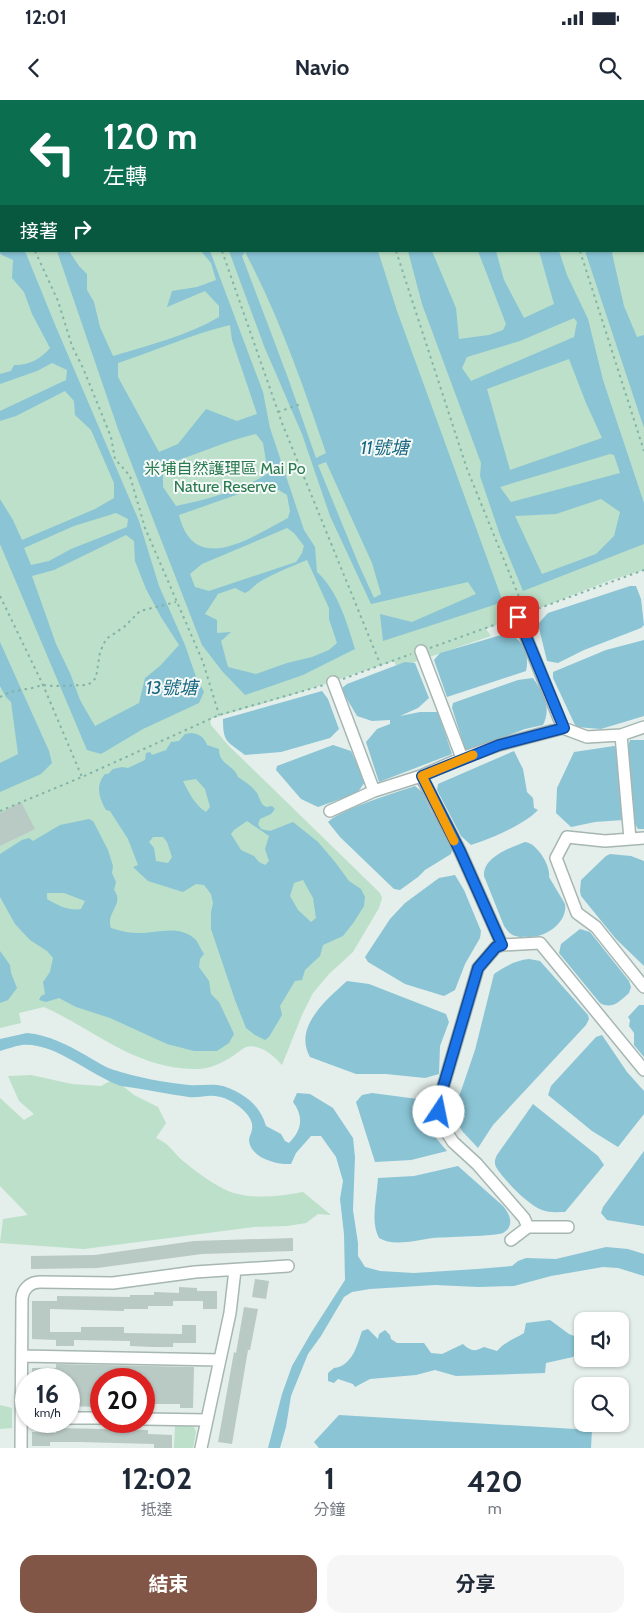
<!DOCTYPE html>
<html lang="zh-TW">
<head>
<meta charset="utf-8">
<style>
	body { margin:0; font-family:Cabin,"Noto Sans TC",sans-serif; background:#f6f6f7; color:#1f2937; height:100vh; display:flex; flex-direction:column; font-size:19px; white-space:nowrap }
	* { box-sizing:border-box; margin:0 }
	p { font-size:16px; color:#747a83 }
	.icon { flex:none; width:28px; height:28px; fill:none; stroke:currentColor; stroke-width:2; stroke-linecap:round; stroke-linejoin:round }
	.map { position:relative; height:1348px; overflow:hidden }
	.panel { display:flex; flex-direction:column; background:#fff; flex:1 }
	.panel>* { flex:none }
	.hud { position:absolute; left:0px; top:0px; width:645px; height:152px; box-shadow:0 1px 4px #0004; background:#0b6e4f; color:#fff; overflow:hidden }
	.buttons { position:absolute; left:574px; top:1212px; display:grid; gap:10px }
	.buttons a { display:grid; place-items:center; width:55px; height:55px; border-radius:10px; background:#fff; box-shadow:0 1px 4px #0004; font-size:25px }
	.speed { position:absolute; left:15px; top:1268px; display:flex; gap:10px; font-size:25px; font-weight:700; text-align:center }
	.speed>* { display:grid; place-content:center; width:65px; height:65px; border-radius:50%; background:#fff; box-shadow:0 1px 4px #0004; line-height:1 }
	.speed small { font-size:12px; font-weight:400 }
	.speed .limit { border:8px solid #d22; background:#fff; color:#111 }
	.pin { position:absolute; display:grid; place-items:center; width:42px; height:42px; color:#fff; margin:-21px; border-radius:10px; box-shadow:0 2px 8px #0006 }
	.me { position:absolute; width:55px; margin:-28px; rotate:11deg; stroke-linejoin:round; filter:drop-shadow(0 0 4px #0008) }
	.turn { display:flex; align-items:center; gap:18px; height:105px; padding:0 20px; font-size:22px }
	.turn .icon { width:65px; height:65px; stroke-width:2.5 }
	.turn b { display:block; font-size:35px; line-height:42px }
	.then { display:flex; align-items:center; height:48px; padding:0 20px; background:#0003; gap:10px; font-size:19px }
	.eta { display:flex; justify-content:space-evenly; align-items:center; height:85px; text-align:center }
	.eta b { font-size:30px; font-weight:700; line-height:35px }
	.action { display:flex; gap:10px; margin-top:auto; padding:10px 20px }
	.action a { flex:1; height:58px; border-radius:15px; background:#815646; color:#fff; font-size:20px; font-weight:700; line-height:58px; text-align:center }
	.action a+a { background:#f6f6f7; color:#1f2937 }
	.status { display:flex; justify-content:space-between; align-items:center; height:35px; padding:0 25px; background:#fff; direction:ltr }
	.status svg { height:14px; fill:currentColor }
	header { display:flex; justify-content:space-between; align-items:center; height:65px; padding:0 20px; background:#fff; font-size:22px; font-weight:700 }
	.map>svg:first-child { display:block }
	.green { fill:#bce0c9; fill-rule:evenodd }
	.water { fill:#8ac4d5; fill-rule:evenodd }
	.building { fill:#b9c9c4 }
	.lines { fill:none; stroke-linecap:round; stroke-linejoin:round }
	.minor-casing { stroke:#a6b7b3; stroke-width:14 }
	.path { stroke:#83b3a8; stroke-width:2; stroke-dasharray:2.5 4; stroke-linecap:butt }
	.minor { stroke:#fff; stroke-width:11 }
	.route-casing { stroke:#114b97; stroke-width:12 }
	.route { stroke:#1a73e8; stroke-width:9 }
	.slow { stroke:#f59e0b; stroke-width:9 }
	.labels { text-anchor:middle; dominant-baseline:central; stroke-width:4; stroke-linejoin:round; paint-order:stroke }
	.park-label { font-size:16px; fill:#2a7a50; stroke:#f5faf8 }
	.water-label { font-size:18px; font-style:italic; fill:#196781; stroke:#f5faf8 }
</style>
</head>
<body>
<div class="status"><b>12:01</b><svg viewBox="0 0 49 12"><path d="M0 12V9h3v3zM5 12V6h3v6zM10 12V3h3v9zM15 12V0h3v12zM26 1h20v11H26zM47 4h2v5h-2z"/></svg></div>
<header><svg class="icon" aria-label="back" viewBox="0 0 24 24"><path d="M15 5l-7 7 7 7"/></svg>Navio<svg class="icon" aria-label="search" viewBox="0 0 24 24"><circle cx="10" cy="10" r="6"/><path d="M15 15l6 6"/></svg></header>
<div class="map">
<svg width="644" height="1348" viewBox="0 0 644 1348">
	<rect width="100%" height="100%" fill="#e4eeeb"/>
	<path class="green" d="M 0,0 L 644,0 L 644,470 L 611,480 L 486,529 L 491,536 L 397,568 L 394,561 L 289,596 L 210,619 L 211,625 L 228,645 L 380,793 L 382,798 L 379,808 L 353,852 L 329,874 L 313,893 L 302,915 L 282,965 C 274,956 260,943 246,947 C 242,949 237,953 233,956 C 222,963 208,970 194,969 C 134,968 95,930 44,907 L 19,913 L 21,923 L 0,928 ZM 1,1 L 644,1 L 644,151 L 1,151 Z
		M 31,975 L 72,984 L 101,986 L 114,979 L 134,995 L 158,1007 L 166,1023 L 156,1038 C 171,1045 171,1050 182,1060 C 195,1071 221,1091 238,1094 C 259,1099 282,1096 303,1092 L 331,1115 L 318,1114 L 306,1123 L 287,1126 L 254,1127 L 84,1149 L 0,1143 L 3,1119 L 28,1115 L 0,1086 L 0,998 L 24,1020 L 34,1014 L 19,1001 L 8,976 Z
		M 0,1305 L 12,1308 L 12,1328 L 0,1329 Z
		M 175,1325 L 190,1325 L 194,1327 L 196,1332 L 193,1348 L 174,1348 Z"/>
	<path class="water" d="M 0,87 L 1,151 L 25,151 L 56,227 L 139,421 L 159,486 L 185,545 L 195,574 L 204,592 L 199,603 L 143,629 L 101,654 L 87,650 L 0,444 L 0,399 L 13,420 L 22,440 L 95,409 L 114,398 L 114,383 L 91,330 L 75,315 L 74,301 L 65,291 L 16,316 L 0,321 L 0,311 L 66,280 L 67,270 L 52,263 L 37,271 L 0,284 L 0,274 L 11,271 L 14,265 C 27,266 41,259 50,248 L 32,214 L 24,192 L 12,178 L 13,160 L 0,154 ZM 116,413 L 128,419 L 127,427 L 71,449 L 49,461 L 31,465 L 24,448 L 74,426 ZM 126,435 L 134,441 L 135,461 L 146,489 L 161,517 L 179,545 L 160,566 L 145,578 L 139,603 L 95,626 L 80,600 L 70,573 L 56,544 L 32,476 L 54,470 Z
		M 57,151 L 69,151 L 79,166 L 87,174 L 87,190 L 94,202 L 100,227 L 113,256 C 149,245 187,236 219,217 L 219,206 L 205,191 L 167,207 L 172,191 L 197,187 L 216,180 L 211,163 L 201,151 L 210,151 L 263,292 L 270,328 L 304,430 L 315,447 L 317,472 C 338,491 347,523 355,549 L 303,575 L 245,595 L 222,571 L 202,545 L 118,329 ZM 230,225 L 232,240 L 257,314 L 237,321 L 206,309 L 178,344 L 159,352 L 118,277 L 118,263 C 155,251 192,234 230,225 ZM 256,334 L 263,343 L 268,373 C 246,389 203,401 176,406 L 163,387 L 163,365 C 195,356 224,341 256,334 ZM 256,388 L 277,389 L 287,395 L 290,411 L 288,418 C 253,436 194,478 179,415 ZM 287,428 L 294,433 L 304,446 L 302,453 L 296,462 L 209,491 L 195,487 L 190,474 L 202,464 ZM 307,460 L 329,508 L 329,519 L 337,543 L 329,550 L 312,557 L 287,563 L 256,574 L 228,567 L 221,541 L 231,532 L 217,533 L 217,520 L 205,514 L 218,494 L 235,488 L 245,493 C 253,489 255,484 261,481 C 275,473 292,466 307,460 Z
		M 229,151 L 378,151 L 397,211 L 503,502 L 383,541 L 380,514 L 412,522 L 476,494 L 468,482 L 371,504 L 330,416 L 302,334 L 264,246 ZM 245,152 C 279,216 303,285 326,353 L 316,358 L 288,278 L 242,156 ZM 326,362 L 372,463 L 381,494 L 374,498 L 359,465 L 318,365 Z
		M 408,151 L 432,151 L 456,208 L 459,239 L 489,235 L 503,230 L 506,224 L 478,151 L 496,151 L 504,180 L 524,218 L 554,204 L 539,151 L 559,151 L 567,175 L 588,219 L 603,280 L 644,403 L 644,444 L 523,491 L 500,435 L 480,376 L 481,363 L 422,204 ZM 574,218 L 577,222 L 574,237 L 471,281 L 462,268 L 467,257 L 520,241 ZM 569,259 L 586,303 L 602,338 L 510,370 L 487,289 ZM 610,354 L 614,355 L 620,373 L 511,402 L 500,387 ZM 601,399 L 620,412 L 614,436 L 596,454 L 542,474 L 515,416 L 556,414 Z
		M 585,151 L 614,151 L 612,153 L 624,206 L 637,237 L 644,235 L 644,328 Z
		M 630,486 L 636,486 L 641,499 L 644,525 L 641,528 L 584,550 L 558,563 L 547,561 L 538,524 L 548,513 Z
		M 508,533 C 523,540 530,554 526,571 L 447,597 L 434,560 L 440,553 Z
		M 644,540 L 644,616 L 601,629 L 576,627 L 553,578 L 553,572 L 606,550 Z
		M 0,542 L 49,651 L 52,663 L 41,674 L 0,692 L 0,663 L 18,654 L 11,602 L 6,597 L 0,586 Z
		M 405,562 L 415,563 L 429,598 L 418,608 L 400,616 L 420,612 L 438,612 L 452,654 L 379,682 L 366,642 L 377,629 L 390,624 L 390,620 L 372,621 L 357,616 L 344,594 L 342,588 L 347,584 Z
		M 533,578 C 543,593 552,607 543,625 L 525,629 L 470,650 L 465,649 L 452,608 L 453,603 L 518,580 Z
		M 322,591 L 328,599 L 339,629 L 330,638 L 281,652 L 245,655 C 227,641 223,643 223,619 Z
		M 191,633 C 200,634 204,637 207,645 L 219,649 C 218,664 234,665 238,677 C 245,682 251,685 257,693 C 260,698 260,704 266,707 L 272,706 L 275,709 L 271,714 L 260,719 L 258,724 L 261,729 L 270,731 L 293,722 L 318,742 L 335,762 L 349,781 L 361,789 L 365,797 L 364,806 L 354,822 L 343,836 L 323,845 L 320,856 L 305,870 L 302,880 L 295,881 L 280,906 L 282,915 L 269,937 L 265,940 L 255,935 L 246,928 L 235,900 L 211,829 L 211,812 L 213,803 L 211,794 L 204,785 L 196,784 L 183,792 L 148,781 L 133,767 L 138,765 L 128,739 L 110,711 L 106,710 C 99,698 95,686 105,674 L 108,674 L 113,669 L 122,667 L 128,668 L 145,660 L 146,653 L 150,652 L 152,655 L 166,650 L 171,642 L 179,641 L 185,634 ZM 196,679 L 205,689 L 210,707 L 206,712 C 195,705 189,693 183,681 ZM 247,721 L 269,736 L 265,749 L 269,761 L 265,765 L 259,762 L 254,756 L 241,750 L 231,734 L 234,730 ZM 153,737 L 163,737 L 167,742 L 172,757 L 168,763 L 156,761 L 154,748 L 149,742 ZM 303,780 L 313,798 L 316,818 L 311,822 L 298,810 L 290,796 L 294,783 Z
		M 630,640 L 644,640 L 644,729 L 638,729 L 632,719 L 627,650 Z
		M 333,645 L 351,651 L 365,682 L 357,693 L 318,707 L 301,699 L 276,670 L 277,666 Z
		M 614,646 L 618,648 L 623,720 L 595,722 L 571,727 L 556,713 L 557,688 L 574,652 Z
		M 514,651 L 523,669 L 527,692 L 533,698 L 534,708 L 538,710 C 525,724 491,739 471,745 L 461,736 L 437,690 L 438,684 Z
		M 415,686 L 422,692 L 431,711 L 453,745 L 451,754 L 425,770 L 418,777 L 400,790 L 394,789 L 340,737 L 328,722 C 341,709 395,693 415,686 Z
		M 89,719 L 93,721 L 108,750 L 113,766 L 112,773 L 116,782 L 114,790 C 125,804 105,813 111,828 C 120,831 129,833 139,833 C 158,833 180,824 196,840 C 199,844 201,850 204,854 L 200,859 L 199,867 L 209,881 L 211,894 L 219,902 L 234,934 L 229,943 L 217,951 L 194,951 L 167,944 L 110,918 L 76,907 L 59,898 L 46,902 L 39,900 L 41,896 L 45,894 L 43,882 L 50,872 L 53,858 L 47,851 L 30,840 L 15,824 L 0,797 L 0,754 L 22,740 L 29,738 L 33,741 L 60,725 ZM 64,793 L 85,801 L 81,809 C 68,811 57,805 47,799 L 47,793 Z
		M 525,742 C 537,743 551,766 549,777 L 565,804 C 568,823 545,838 528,837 C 524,836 520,838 516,836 C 510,835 507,830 504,826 L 484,776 C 483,757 510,748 525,742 Z
		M 610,754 L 631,756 L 644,761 L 644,866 L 616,839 L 581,796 L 580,791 L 581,780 L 606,756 Z
		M 455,775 L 464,790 L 481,831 L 480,838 L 465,864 L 455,890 L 444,896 L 405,884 L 368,862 L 365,857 L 390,819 L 405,803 L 439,778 Z
		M 580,829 L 590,832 L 629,881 L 631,887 L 629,893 C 620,901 612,910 600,903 L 559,853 L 561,844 Z
		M 0,851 L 10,865 L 11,873 L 17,888 L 8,900 L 0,903 Z
		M 529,859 L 540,861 L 588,915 L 589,919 L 586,925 L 493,1025 L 478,1048 L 463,1032 L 457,1023 L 456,1012 L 457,1000 L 461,991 L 475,950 L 494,874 C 504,867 516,860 529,859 Z
		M 347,881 L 369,884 L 446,914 L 449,922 L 440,946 L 439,974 L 425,978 L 386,974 L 356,974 L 310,957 C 293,927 327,899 347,881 Z
		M 639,905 L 644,905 L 644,957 L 634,945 L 634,933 L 629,926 L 630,920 L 628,917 Z
		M 27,933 C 49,935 68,945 87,956 C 96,961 104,967 114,970 C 135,977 167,983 189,985 C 200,986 212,983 223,986 C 244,993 260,1005 266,1026 L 281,1034 L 285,1041 L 289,1043 C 302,1030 304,1017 293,1002 L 297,993 L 310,994 L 333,1008 L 353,1038 L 355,1057 L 353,1110 L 358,1143 L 358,1156 L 365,1167 L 380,1171 L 414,1173 L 477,1169 L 512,1166 L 518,1161 L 526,1158 L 556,1159 L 606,1147 L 628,1149 L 644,1154 L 644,1176 L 618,1168 L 603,1167 L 551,1176 L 514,1186 L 479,1187 L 435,1185 L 370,1189 L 352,1192 L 344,1197 L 321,1236 L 308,1254 L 291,1296 L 286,1327 L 280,1348 L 268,1348 L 282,1294 L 292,1266 L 311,1233 L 345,1180 L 344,1134 L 340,1099 L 343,1081 L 336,1057 L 321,1036 L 311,1036 L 296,1053 L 291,1064 C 277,1065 250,1058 249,1040 C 249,1036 252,1033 252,1029 C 254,1019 244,1010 237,1005 C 229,999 218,995 208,996 C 202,996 196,998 189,997 C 167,994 144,989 121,986 C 91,976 55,942 22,945 C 15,946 7,949 0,951 L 0,939 Z
		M 602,935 L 627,972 L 644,991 L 644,1014 L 618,1047 L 592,1031 L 548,995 L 551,986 L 596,937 Z
		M 372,993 L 425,1000 L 428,1006 L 435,1037 L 447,1051 L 411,1060 L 375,1062 L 356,1002 L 362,995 Z
		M 533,1004 L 598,1056 L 604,1065 L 565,1112 C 558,1112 549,1113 542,1110 C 527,1104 504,1080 496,1067 C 494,1063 495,1059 497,1055 Z
		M 644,1051 L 644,1126 L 607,1120 L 601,1113 L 603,1107 Z
		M 458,1066 L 503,1106 C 510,1114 515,1126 503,1133 C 497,1136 445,1137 433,1138 C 417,1140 393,1147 379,1138 C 370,1121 377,1098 378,1078 L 414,1076 Z
		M 550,1220 L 569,1234 L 582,1239 L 582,1251 L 573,1257 L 546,1263 L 545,1273 L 456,1276 L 435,1270 L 416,1275 L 370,1279 L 355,1287 L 353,1284 L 338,1279 L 334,1283 L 328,1281 L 328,1273 L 334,1268 C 352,1266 357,1246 362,1231 L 368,1229 L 378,1239 L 379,1234 L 385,1230 L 390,1235 L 391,1239 L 397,1243 L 424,1243 L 431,1253 L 442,1254 L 463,1244 C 470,1251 475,1252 484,1247 L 497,1251 C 506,1241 513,1240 524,1233 L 526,1223 Z
		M 339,1315 L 592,1330 L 591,1348 L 319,1348 L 314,1342 Z"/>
	<path class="building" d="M 21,702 L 35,729 L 0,746 L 0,713 Z
		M 293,1138 L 293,1151 L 202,1154 L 97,1168 L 31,1169 L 31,1156 L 95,1155 L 194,1141 Z
		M 255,1179 L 269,1181 L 266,1199 L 252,1197 Z
		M 179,1187 L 197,1188 L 197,1191 L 217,1191 L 217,1209 L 203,1209 L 203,1201 L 173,1201 L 173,1206 L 148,1206 L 148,1209 L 124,1209 L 124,1211 L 50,1209 L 50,1232 L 81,1232 L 81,1227 L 124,1227 L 124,1233 L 182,1234 L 182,1225 L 196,1225 L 196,1243 L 173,1243 L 173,1247 L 154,1247 L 130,1246 L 130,1241 L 74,1240 L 74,1246 L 56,1246 L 56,1240 L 32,1239 L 32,1201 L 57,1201 L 57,1196 L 130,1197 L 130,1195 L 154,1195 L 154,1192 L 179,1193 Z
		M 244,1207 L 258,1209 L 250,1250 L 248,1250 L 232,1344 L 218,1342 L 234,1252 L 236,1253 Z
		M 56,1264 L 194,1267 L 193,1308 L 180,1308 L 180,1304 L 144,1304 L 144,1279 L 98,1279 L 98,1307 L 69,1306 L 69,1278 L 32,1279 L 32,1268 L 56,1268 Z
		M 56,1328 L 148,1330 L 148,1334 L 172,1335 L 172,1348 L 154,1348 L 154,1344 L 80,1342 L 50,1342 L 50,1346 L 32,1346 L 32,1332 L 56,1333 Z"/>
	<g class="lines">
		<g class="minor-casing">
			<path id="minor" d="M 518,517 L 563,628
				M 421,551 L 462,658
				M 333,582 L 374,691
				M 621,635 L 630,739
				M 421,676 L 460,751 L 502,845
				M 330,711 L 374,691 L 421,676 L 462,658 L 499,645 L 563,628 L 587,637 L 621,635 L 644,627
				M 644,738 L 605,741 L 567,737 L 556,758 L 577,813 L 596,827 L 644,887
				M 528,1127 L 524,1118 L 477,1064 L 453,1042 L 444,1028 L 439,1012 L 441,994 L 478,868 L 496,847 L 502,845 L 540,843 L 644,970
				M 511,1140 L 528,1127 L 568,1127
				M 22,1256 L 220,1260
				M 69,1318 L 101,1318
				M 144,1319 L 207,1320
				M 21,1348 L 22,1198 C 23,1189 30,1182 40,1182 L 113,1183 L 195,1172 L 288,1166
				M 201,1348 L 230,1213 L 235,1170"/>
		</g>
		<path class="path" d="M 168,0 L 168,1
			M 345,0 L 346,1
			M 528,0 L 529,1
			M 0,66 L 1,70
			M 35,151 L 58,201 L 72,246 L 83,268 L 111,337 L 115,359 L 130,376 L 145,428 L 203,562 L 219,615
			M 222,151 L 282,323 L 381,566
			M 396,151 L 467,369 L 524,509
			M 580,151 L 644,351
			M 278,312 L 301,304
			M 0,496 L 43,585 L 82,677
			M 526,513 L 644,470
			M 430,548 L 508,520
			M 343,579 L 411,554
			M 0,597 L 10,592 L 32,588 L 43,585 L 53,586 L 88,585 L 96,578 L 100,552 L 106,539 L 124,527 L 140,511 L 176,502
			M 0,711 L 82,677 L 219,615 L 324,585"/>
		<use href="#minor" class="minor"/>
	</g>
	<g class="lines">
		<g class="route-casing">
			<path id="route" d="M 439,1012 L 441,994 L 478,868 L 496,847 L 502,845 L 460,751 L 422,676 L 499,645 L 564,628 L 518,517"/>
		</g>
		<use href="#route" class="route"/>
		<path class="slow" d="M 454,741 L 422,676 L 473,655"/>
	</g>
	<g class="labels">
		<g class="park-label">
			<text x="225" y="368">米埔自然護理區 Mai Po<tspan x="225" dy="18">Nature Reserve</tspan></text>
		</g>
		<g class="water-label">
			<text x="385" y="348">11號塘</text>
			<text x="172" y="588">13號塘</text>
		</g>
	</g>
</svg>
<div class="buttons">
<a><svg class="icon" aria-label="sound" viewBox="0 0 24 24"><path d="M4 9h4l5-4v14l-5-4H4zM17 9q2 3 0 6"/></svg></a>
<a><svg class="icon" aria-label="search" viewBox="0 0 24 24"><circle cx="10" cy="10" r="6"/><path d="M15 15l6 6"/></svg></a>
</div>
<div class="speed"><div>16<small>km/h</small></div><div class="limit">20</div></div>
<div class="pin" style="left:518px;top:517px;background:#d93025"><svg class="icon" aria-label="arrive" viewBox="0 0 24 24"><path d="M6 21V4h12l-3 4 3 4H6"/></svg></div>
<svg class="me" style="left:439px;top:1012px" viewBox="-20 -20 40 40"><circle r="19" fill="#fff"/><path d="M0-13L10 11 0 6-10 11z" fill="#1a73e8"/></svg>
<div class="hud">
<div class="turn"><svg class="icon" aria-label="left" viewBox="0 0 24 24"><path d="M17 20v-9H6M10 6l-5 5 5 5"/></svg><div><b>120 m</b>左轉</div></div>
<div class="then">接著<svg class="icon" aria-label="right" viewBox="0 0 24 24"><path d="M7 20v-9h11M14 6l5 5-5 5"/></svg></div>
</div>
</div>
<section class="panel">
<div class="eta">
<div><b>12:02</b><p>抵達</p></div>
<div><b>1</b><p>分鐘</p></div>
<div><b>420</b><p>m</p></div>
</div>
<div class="action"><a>結束</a><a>分享</a></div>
</section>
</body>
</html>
